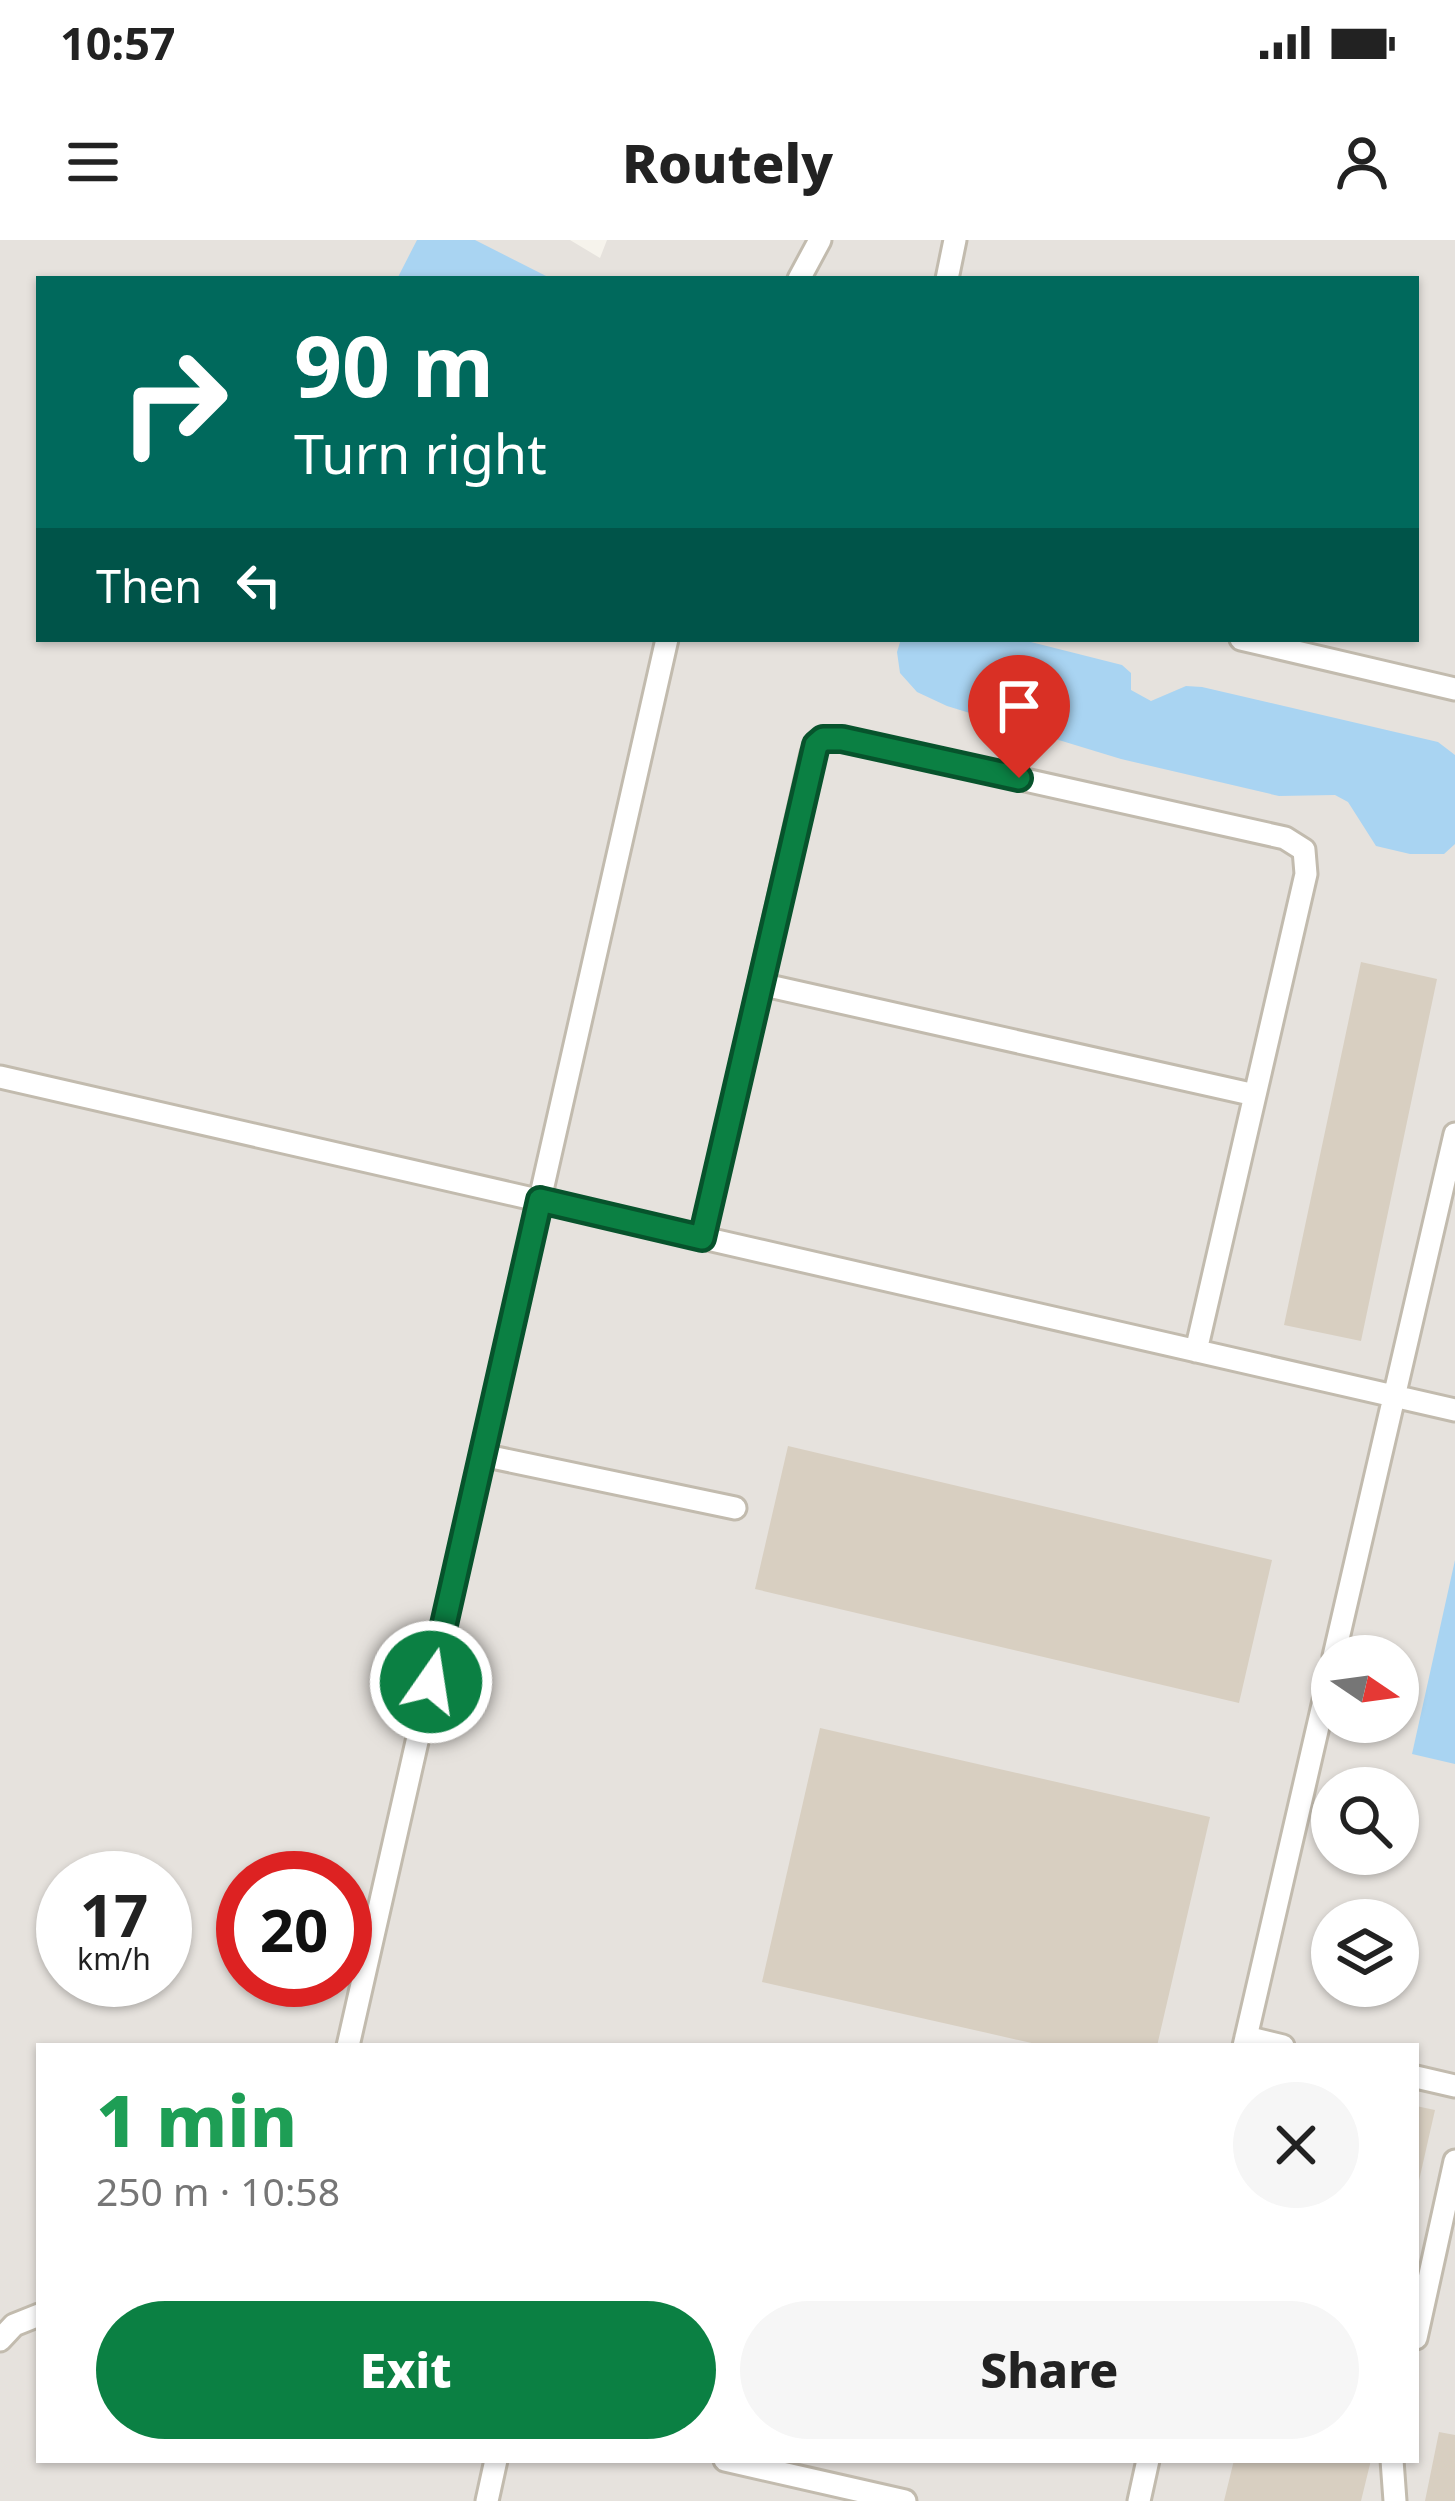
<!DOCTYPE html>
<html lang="en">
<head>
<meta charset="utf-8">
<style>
	body { margin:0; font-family:"Noto Sans",sans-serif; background:#f6f6f6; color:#222; height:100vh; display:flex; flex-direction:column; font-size:45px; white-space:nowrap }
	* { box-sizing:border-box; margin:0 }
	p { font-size:39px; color:#767676 }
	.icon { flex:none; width:66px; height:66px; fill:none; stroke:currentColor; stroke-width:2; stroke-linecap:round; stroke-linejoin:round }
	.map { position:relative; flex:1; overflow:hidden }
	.panel { position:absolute; left:36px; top:1803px; width:1383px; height:420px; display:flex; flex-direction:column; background:#fff; border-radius:0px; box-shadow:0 3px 9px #0004 }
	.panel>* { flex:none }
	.top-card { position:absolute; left:36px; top:36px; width:1383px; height:366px; border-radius:0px; box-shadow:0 3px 9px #0004; background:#00695c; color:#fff; overflow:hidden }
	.needle { width:78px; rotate:103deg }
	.fabs { position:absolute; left:1311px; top:1395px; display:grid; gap:24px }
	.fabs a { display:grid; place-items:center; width:108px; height:108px; border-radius:50%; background:#fff; box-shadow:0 3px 9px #0004; font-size:60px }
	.speed { position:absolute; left:36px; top:1611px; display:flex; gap:24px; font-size:60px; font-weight:700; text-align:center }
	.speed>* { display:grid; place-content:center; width:156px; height:156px; border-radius:50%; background:#fff; box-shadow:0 3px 9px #0004; line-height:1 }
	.speed small { font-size:30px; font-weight:400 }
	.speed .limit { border:18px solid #d22; background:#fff; color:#111 }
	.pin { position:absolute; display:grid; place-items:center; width:102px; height:102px; color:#fff; margin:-123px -51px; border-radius:50% 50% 50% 0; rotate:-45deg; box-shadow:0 0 12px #0007 }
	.pin .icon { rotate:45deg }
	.me { position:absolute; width:132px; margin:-66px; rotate:13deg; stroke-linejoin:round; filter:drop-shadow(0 0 9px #0008) }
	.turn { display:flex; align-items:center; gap:42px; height:252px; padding:0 60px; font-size:54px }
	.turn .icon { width:156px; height:156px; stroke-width:2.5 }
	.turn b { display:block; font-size:84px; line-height:102px }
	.then { display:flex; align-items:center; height:114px; padding:0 60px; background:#0003; gap:24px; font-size:45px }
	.round { display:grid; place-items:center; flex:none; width:126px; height:126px; border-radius:63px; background:#f6f6f6 }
	.headline { display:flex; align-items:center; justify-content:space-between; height:204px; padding:0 60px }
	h1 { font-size:72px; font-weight:800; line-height:90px; color:#1e9e55 }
	.cta { display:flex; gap:24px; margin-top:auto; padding:24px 60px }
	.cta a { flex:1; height:138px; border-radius:72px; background:#0b8043; color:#fff; font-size:48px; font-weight:800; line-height:138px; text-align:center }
	.cta a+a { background:#f6f6f6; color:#222 }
	.status { display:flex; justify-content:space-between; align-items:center; height:84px; padding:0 60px; background:#fff; direction:ltr }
	.status svg { height:33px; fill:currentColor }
	header { display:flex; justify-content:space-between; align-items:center; height:156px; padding:0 60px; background:#fff; font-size:54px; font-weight:800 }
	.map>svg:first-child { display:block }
	.industrial { fill:#e6e2dd; fill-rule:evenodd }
	.water { fill:#a9d4f2 }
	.building { fill:#d8cfc1 }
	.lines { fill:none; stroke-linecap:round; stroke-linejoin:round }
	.lane-casing { stroke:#c2bbae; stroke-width:27 }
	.lane { stroke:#fff; stroke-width:21 }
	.route-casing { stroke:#07532c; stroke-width:30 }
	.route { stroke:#0b8043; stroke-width:21 }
</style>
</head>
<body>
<div class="status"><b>10:57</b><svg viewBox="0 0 49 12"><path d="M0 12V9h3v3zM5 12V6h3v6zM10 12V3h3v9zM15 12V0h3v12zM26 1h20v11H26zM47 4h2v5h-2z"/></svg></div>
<header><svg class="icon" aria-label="menu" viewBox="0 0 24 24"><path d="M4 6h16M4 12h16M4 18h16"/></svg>Routely<svg class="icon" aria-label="person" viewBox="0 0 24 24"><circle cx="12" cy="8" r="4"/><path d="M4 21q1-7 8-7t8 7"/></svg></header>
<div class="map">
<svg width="1455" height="2261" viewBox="0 0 1455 2261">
	<rect width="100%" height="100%" fill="#f6f3ec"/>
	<path class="industrial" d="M 0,0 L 570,0 L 600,18 L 607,0 L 1455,0 L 1455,2261 L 0,2261 ZM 39,39 L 1416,39 L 1416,399 L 39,399 ZM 1332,1416 L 1398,1416 L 1398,1482 L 1332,1482 ZM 1332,1548 L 1398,1548 L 1398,1614 L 1332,1614 ZM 63,1638 L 165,1638 L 165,1740 L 63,1740 ZM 243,1638 L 345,1638 L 345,1740 L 243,1740 ZM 1332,1680 L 1398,1680 L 1398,1746 L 1332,1746 ZM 39,1806 L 1416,1806 L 1416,2220 L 39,2220 Z"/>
	<path class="water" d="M 417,0 L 475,0 L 552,39 L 397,39 Z
		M 901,399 L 1019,399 L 1122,425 L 1131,433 L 1131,450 L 1151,461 L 1186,446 L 1202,447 L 1438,502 L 1455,515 L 1455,604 L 1444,614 L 1410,614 L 1376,606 L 1348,562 L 1335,555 L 1279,556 L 1121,519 L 947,466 L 917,452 L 900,433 L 897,412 Z
		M 1455,1320 L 1455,1524 L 1412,1514 Z"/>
	<path class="building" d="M 1361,722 L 1437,739 L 1361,1101 L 1284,1085 Z
		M 788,1206 L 1272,1320 L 1239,1463 L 755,1349 Z
		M 820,1488 L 1210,1577 L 1157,1806 L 1045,1806 L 762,1742 Z
		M 1416,1866 L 1435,1870 L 1418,1945 L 1416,1944 Z
		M 1439,2192 L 1455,2195 L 1455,2261 L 1425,2261 Z
		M 1234,2220 L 1371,2220 L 1361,2261 L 1224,2261 Z"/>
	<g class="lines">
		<g class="lane-casing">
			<path id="lane" d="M 799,39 L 820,0
				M 947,39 L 955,0
				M 1241,399 L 1455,449
				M 760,744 L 1255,855
				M 0,837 L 1455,1170
				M 702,998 L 812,513 L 823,499 L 842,499 L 1285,598 L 1304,610 L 1306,634 L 1196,1111
				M 482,1215 L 735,1268
				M 1334,1416 L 1455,894
				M 1246,1797 L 1283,1806
				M 348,1806 L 667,399
				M 1244,1806 L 1332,1426
				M 1416,1837 L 1455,1846
				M 1416,2098 L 1455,1921
				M 0,2100 L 14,2085 L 39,2075
				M 725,2220 L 905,2261
				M 1392,2220 L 1395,2261
				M 487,2261 L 496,2220
				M 1139,2261 L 1148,2220"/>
		</g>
		<use href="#lane" class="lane"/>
	</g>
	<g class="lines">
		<g class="route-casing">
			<path id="route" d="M 431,1442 L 540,960 L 702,998 L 816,505 L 823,499 L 842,499 L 1019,538"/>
		</g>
		<use href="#route" class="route"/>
	</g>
</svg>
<div class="fabs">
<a><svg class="needle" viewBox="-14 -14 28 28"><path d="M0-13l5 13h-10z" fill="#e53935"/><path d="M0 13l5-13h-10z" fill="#767676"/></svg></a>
<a><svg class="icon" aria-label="search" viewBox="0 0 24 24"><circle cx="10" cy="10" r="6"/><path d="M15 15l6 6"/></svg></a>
<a><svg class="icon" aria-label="layers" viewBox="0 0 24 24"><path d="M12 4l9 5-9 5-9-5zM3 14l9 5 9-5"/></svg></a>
</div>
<div class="speed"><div>17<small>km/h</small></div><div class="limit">20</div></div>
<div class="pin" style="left:1019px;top:538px;background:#d93025"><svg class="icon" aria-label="arrive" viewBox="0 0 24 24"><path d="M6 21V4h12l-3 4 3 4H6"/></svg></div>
<svg class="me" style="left:431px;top:1442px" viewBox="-20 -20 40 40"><circle r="17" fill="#0b8043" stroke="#fff" stroke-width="3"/><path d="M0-11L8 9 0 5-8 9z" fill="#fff"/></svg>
<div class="top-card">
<div class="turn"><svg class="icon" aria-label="right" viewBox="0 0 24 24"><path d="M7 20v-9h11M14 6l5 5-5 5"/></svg><div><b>90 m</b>Turn right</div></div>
<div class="then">Then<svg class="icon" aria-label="left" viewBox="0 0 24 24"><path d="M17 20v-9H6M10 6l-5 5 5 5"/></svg></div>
</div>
<section class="panel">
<div class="headline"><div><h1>1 min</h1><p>250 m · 10:58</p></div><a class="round"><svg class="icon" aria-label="close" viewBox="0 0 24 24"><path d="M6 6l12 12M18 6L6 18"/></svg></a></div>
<div class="cta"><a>Exit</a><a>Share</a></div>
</section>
</div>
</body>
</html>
